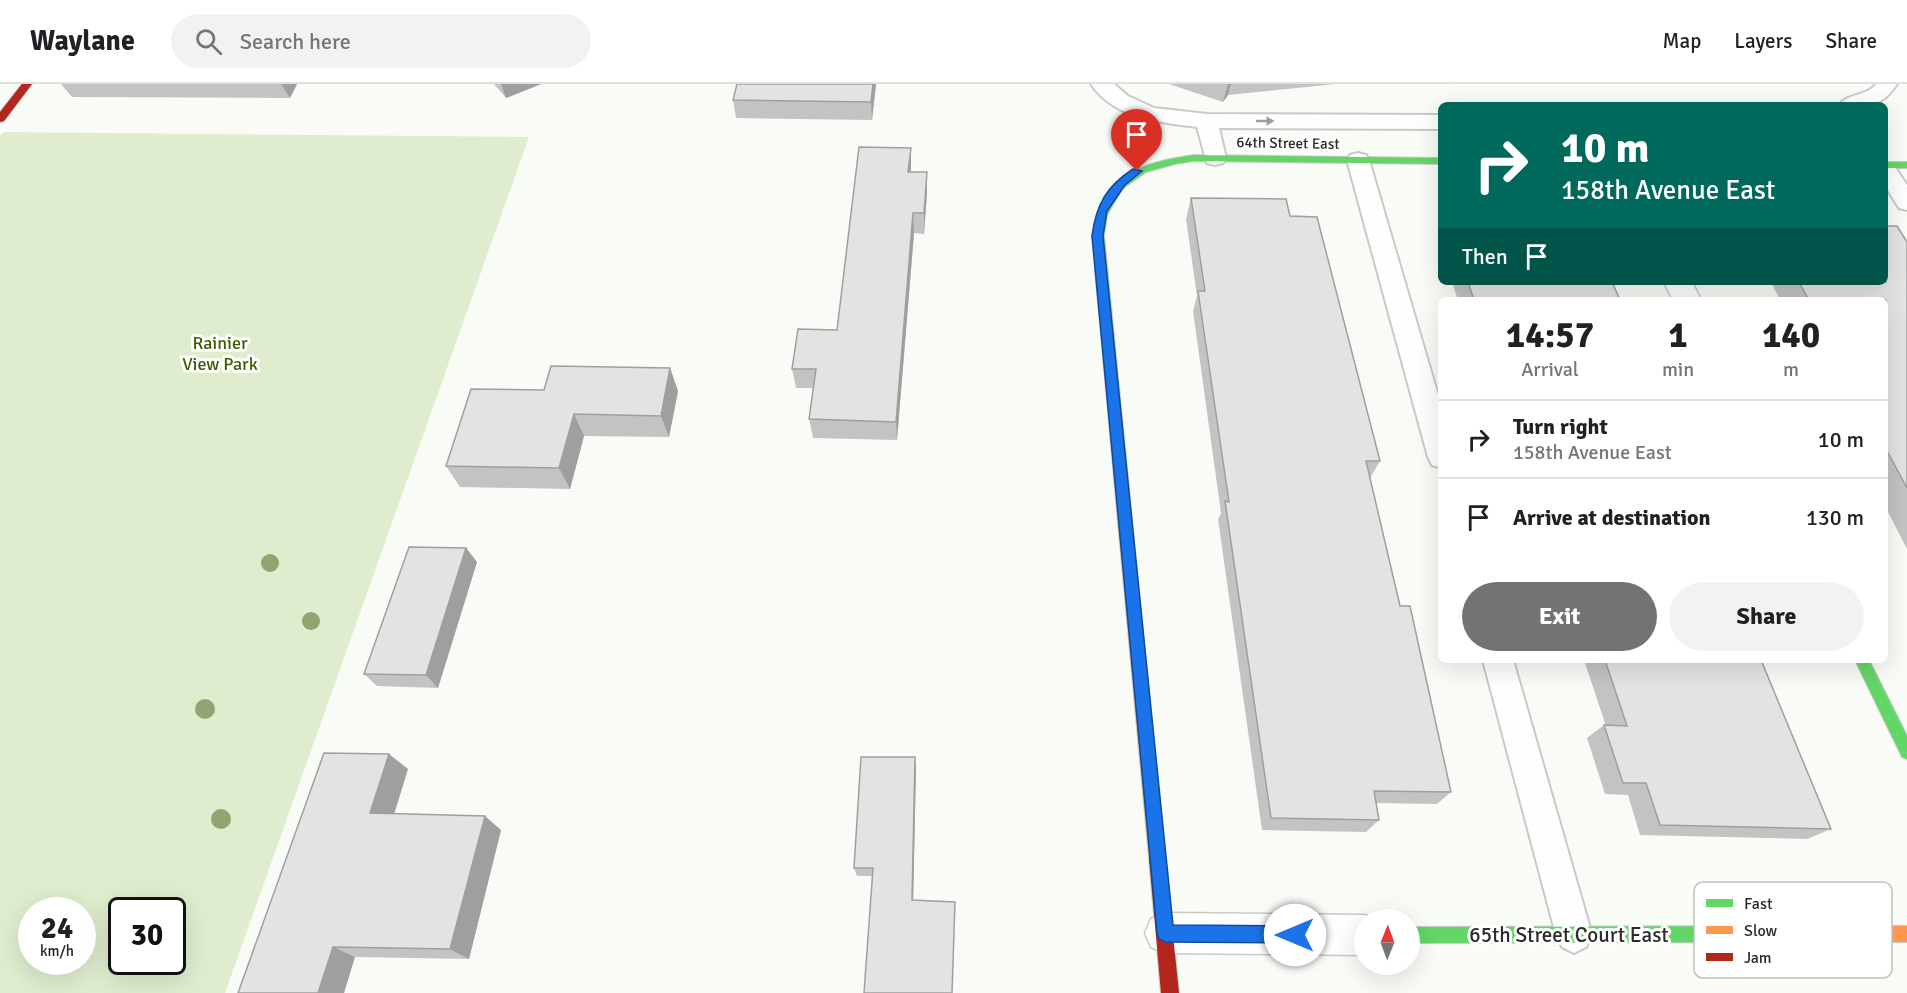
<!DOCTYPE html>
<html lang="en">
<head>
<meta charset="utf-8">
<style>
	body { margin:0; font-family:Signika,sans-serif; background:#f2f2f2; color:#202124; height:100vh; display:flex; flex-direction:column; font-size:22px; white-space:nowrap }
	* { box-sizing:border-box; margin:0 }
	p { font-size:20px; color:#757577 }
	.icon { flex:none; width:33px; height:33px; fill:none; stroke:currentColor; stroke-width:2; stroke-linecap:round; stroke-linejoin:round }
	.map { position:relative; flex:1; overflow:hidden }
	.details { position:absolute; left:1438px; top:213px; width:450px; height:366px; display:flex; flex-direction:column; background:#fff; border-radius:9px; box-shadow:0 6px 24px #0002 }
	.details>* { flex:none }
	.hud { position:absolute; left:1438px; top:18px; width:450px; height:183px; border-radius:9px; box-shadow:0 6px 24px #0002; background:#00695c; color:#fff; overflow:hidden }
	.needle { width:39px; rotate:1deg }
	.fabs { position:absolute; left:1354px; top:825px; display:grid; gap:12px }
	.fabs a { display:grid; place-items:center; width:66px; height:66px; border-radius:50%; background:#fff; box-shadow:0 6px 24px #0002; font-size:30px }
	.speed { position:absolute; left:18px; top:813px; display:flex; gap:12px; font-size:30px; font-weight:700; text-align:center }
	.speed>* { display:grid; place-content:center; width:78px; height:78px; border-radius:50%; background:#fff; box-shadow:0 6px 24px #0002; line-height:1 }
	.speed small { font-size:15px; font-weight:400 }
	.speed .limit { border:3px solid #111; border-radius:9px; background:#fff; color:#111 }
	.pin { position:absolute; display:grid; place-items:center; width:51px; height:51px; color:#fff; margin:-62px -26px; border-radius:50% 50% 50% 0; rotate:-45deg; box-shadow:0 0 6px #0007 }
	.pin .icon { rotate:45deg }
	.me { position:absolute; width:66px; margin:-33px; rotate:270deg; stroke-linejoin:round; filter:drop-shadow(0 0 4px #0008) }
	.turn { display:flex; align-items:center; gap:21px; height:126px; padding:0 24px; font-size:27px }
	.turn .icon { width:78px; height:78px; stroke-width:2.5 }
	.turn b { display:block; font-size:42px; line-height:51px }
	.then { display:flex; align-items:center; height:57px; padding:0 24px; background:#0003; gap:12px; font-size:22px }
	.eta { display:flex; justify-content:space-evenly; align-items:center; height:102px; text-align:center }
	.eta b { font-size:36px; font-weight:700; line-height:42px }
	.action { display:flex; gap:12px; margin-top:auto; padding:12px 24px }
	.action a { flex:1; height:69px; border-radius:36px; background:#737471; color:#fff; font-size:24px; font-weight:700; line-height:69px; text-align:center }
	.action a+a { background:#f2f2f2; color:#202124 }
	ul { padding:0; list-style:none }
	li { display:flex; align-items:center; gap:18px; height:78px; padding:0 24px; border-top:2px solid #e0e0e0 }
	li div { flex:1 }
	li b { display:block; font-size:22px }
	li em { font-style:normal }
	header { display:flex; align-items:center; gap:36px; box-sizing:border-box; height:84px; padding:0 30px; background:#fff; border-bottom:2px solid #e0e0e0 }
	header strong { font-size:28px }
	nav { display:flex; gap:33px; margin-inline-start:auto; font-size:21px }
	.search { width:420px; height:54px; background:#f2f2f2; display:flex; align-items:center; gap:15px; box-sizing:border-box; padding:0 21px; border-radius:33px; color:#757577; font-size:22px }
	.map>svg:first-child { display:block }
	.green { fill:#dfedce; fill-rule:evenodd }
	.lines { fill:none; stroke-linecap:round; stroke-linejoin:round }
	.lane-casing { stroke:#c9cac7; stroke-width:4 }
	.street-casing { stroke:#c9cac7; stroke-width:3 }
	.fast-casing { stroke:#c9cac7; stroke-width:2 }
	.slow-casing { stroke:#c9cac7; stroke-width:2 }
	.jam-casing { stroke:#c9cac7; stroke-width:2 }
	.lane { fill:#fefefe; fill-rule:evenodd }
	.street { fill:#fefefe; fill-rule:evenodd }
	.fast { fill:#63d668; fill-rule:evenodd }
	.slow { fill:#ff974d; fill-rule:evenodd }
	.jam { fill:#b3261e; fill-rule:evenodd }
	.tree { fill:#92a46f }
	.wall { fill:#c4c3c3 }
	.shaded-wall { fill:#a09f9f }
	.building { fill:#e4e3e3; stroke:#a09f9f; stroke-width:1.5 }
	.oneway { fill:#9fa09e }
	.route { fill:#1a73e8; stroke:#114b97; stroke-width:1.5 }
	.labels { text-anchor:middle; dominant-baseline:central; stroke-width:6; stroke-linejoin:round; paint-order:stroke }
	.far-street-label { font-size:15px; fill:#2b2c29; stroke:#fff }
	.park-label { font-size:18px; fill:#3e5c00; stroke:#fff }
	.near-street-label { font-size:21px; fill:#2b2c29; stroke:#fff }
	.key { fill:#fff; stroke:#bfc0bf; stroke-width:1.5 }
	.key-label { font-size:16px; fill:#2b2c29 }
</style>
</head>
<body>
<header>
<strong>Waylane</strong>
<div class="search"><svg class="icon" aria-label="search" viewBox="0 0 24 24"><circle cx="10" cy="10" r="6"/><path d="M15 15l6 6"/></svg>Search here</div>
<nav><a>Map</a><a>Layers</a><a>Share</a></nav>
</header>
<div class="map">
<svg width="1907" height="909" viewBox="0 0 1907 909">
	<rect width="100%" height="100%" fill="#f9fbf7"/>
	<path class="green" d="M 3,48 L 529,53 L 225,909 L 0,909 L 0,52 ZM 82,826 L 82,878 L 32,878 L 32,826 ZM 172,826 L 172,878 L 122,878 L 122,826 Z"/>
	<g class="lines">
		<g class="lane-casing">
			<path id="lane" d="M 1091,0 L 1114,0 L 1128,12 L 1154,24 L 1207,30 L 1442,31 L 1442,45 L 1219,44 L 1226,74 L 1223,79 L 1215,81 L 1207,79 L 1197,43 C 1160,38 1114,35 1091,0 Z
				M 1876,0 L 1897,0 C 1881,25 1866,21 1839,21 C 1848,9 1868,12 1876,0 Z
				M 1358,69 L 1366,71 L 1369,76 L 1442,325 L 1442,384 L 1432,381 L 1428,373 L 1347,76 L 1350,71 Z
				M 1886,80 L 1894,82 L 1907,101 L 1907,126 L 1899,124 L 1886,103 Z
				M 1483,576 L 1513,576 L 1592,851 L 1586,863 L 1574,869 L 1562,863 L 1556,851 Z"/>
		</g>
		<g class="street-casing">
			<path id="street" d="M 1664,198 L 1692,198 L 1701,216 L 1673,216 Z
				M 1165,829 L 1365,831 L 1377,836 L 1365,836 L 1365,871 L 1165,869 L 1151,863 L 1145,849 L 1151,835 Z"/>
		</g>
		<g class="fast-casing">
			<path id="fast" d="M 1194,71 L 1442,74 L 1442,80 L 1194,77 L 1175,80 L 1146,88 L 1122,105 L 1107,131 L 1104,151 L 1129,405 L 1127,409 L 1117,409 L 1115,405 L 1092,151 C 1105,91 1138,79 1194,71 Z
				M 1886,78 L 1907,78 L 1907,84 L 1886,84 Z
				M 1855,576 L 1869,576 L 1907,652 L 1907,675 L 1902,673 Z
				M 1790,842 L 1796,844 L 1798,850 L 1796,856 L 1790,858 L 1410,859 L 1410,843 Z"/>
		</g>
		<g class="slow-casing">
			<path id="slow" d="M 1122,400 L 1127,401 L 1129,405 L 1165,774 L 1163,780 L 1157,782 L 1151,780 L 1149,774 L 1115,405 L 1117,401 Z
				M 1790,842 L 1907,842 L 1907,858 L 1790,858 L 1784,856 L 1782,850 L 1784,844 Z"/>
		</g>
		<g class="jam-casing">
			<path id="jam" d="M 22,0 L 32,0 L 4,37 L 0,38 L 0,28 Z
				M 1157,766 L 1163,768 L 1165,774 L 1179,909 L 1161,909 L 1149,774 L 1151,768 Z"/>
		</g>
		<use href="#lane" class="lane"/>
		<use href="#street" class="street"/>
		<use href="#fast" class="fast"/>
		<use href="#slow" class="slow"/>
		<use href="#jam" class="jam"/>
	</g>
	<g class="tree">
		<circle cx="270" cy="479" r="9"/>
		<circle cx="311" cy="537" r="9"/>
		<circle cx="205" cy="625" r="10"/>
		<circle cx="221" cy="735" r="10"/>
	</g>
	<path class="wall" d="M 61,0 L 297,0 L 290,14 L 72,13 Z
		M 494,0 L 541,0 L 506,14 Z
		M 737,0 L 876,0 L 872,36 L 736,34 L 733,16 Z
		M 1169,0 L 1336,0 L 1228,11 L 1223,18 Z
		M 911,88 L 927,88 L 927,109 L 924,150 L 914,149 L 897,356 L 813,354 L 809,335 L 814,304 L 796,304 L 792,285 L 837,246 Z
		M 1191,114 L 1290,132 L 1380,377 L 1370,394 L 1400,522 L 1451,708 L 1437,720 L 1376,719 L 1379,736 L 1366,748 L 1262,746 L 1218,435 L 1221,429 L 1193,227 L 1197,212 L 1186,135 Z
		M 1442,152 L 1442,165 L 1439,158 Z
		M 1907,158 L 1907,465 L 1886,424 L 1886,216 L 1780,216 L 1771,198 L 1886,198 Z
		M 1452,198 L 1612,198 L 1620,216 L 1458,216 Z
		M 670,284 L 678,307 L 669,353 L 584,352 L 570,405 L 460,403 L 446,382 L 544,306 Z
		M 466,464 L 477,478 L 438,604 L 377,602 L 364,590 Z
		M 1584,576 L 1761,576 L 1831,745 L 1807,755 L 1640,751 L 1628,711 L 1605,710 L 1587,654 L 1604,641 L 1606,642 Z
		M 916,684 L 913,817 L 952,909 L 873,792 L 857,792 L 854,784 Z
		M 408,685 L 394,730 L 501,746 L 469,875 L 355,873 L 238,909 Z"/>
	<path class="shaded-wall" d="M 281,0 L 297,0 L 290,14 Z
		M 501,0 L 541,0 L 506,14 Z
		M 873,0 L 876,0 L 872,36 L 871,18 Z
		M 1228,0 L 1231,0 L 1228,11 L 1223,18 Z
		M 911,64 L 911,85 L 909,108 L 908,88 Z
		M 927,88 L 927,109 L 924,150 L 924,129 Z
		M 913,129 L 914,149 L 897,356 L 896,338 Z
		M 670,284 L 678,307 L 669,353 L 661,332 Z
		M 574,330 L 584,352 L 570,405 L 559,384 Z
		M 466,464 L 477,478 L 438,604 L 426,591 Z
		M 389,670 L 408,685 L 390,743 L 370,729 Z
		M 915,673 L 916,684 L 913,824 L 912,816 Z
		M 485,732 L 501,746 L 469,875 L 450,865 Z
		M 333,863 L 355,873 L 344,909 L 318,909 Z"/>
	<path class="building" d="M 737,0 L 873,0 L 871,18 L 733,16 Z
		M 859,63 L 911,64 L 908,88 L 927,88 L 924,129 L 913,129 L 896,338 L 809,335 L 816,285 L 792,285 L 798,245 L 837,246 Z
		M 1191,114 L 1286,115 L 1290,132 L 1317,133 L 1380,377 L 1366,377 L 1400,522 L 1410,522 L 1451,708 L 1374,707 L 1379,736 L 1271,734 L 1225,417 L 1229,418 L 1198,207 L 1205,207 Z
		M 1886,142 L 1897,142 L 1907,158 L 1907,404 L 1886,365 L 1886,216 L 1809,216 L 1799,198 L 1886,198 Z
		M 1468,198 L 1612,198 L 1620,216 L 1474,216 Z
		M 551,282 L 670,284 L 661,332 L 574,330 L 559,384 L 446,382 L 471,305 L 544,306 Z
		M 409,463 L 466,464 L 426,591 L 364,590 Z
		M 1605,576 L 1761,576 L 1831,745 L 1660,741 L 1646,699 L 1623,699 L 1604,641 L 1627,642 Z
		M 324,669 L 389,670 L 370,729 L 485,732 L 450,865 L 333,863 L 318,909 L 238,909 Z
		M 861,673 L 915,673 L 912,816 L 955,818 L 952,909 L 864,909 L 873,784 L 854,784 Z"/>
	<defs><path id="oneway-solid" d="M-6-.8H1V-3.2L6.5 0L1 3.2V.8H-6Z" transform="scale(1.5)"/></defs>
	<use class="oneway" href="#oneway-solid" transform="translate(1265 37)"/>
	<path class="route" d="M 1133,85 L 1142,87 L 1125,101 L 1107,127 L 1103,152 L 1173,841 L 1295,842 L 1301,845 L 1304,851 L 1301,857 L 1295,859 L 1165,858 L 1159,855 L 1157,849 L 1092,152 C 1096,120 1107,102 1133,85 Z"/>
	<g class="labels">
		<g class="far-street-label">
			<text transform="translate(1288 59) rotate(1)">64th Street East</text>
		</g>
		<g class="park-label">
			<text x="220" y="259">Rainier<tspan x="220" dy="21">View Park</tspan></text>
		</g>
		<g class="near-street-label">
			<text x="1569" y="851">65th Street Court East</text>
		</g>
	</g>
	<rect x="1694" y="798" width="198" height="96" rx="9" class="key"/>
	<rect x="1706" y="815" width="27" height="8" fill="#63d668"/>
	<rect x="1706" y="842" width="27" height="8" fill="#ff974d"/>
	<rect x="1706" y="869" width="27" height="8" fill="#b3261e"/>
	<g class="key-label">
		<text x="1744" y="825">Fast</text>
		<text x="1744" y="852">Slow</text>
		<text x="1744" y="879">Jam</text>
	</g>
</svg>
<div class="fabs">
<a><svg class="needle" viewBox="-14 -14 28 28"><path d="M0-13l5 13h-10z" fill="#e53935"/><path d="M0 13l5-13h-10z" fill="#757577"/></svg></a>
</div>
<div class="speed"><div>24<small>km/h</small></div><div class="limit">30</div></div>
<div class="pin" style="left:1137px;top:87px;background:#d93025"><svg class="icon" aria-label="arrive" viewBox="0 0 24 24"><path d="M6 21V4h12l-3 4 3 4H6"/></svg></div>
<svg class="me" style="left:1295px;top:851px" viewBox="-20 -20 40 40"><circle r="19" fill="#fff"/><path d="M0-13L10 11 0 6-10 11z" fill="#1a73e8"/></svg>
<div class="hud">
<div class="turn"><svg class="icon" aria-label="right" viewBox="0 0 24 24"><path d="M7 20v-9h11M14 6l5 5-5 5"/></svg><div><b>10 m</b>158th Avenue East</div></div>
<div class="then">Then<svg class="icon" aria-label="arrive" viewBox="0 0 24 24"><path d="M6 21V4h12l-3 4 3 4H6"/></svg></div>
</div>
<section class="details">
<div class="eta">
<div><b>14:57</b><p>Arrival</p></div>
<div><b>1</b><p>min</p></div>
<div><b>140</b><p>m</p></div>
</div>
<ul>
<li><svg class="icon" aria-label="right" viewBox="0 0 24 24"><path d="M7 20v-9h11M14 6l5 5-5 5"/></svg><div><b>Turn right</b><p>158th Avenue East</p></div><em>10 m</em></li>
<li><svg class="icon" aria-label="arrive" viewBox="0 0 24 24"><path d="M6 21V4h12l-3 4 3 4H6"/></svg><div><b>Arrive at destination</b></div><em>130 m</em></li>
</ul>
<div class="action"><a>Exit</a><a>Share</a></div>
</section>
</div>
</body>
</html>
